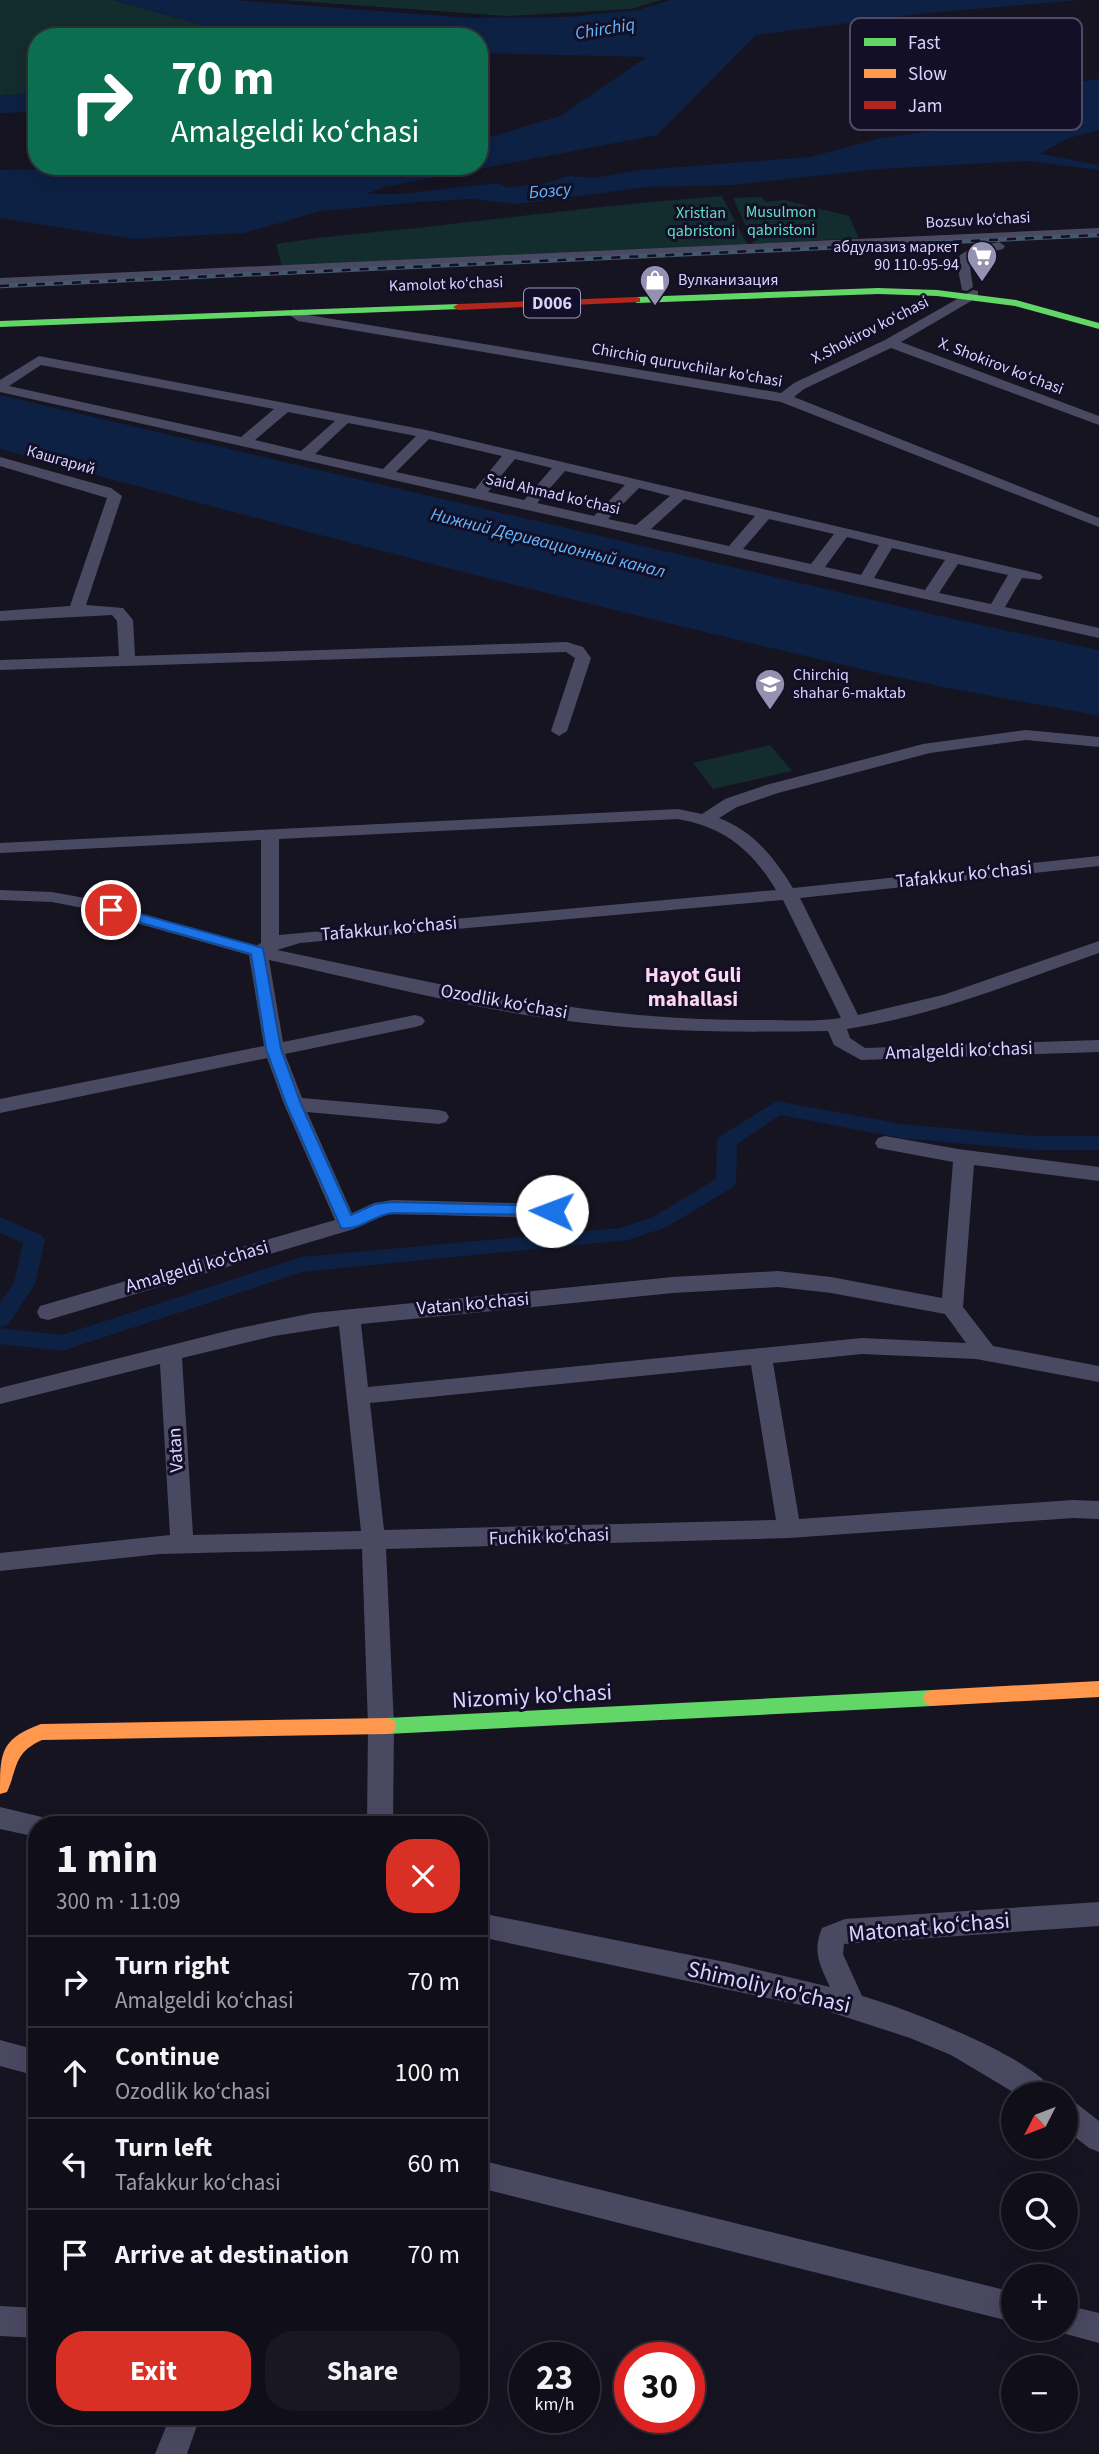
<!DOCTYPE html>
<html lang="en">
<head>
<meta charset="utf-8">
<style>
	body { margin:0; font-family:"Source Sans 3",sans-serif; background:#191822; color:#f1f3f6; height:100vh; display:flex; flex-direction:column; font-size:26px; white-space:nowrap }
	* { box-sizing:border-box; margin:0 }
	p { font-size:23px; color:#9c9ca2 }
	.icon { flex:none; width:38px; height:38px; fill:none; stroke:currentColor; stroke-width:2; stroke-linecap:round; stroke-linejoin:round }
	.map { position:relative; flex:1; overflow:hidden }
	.details { position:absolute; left:28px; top:1816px; width:460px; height:609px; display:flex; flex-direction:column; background:#100f19; border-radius:28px; box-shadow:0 7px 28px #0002,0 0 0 2px #302f38 }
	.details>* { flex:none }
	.banner { position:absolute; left:28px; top:28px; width:460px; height:147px; border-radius:28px; box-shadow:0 7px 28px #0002,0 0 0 2px #302f38; background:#0b6e4f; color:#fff; overflow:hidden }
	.needle { width:46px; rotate:228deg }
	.fabs { position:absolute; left:1001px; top:2082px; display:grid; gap:14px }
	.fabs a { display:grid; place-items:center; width:77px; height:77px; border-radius:50%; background:#100f19; box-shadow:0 7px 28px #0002,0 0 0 2px #302f38; font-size:35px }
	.speed { position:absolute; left:509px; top:2342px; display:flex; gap:14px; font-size:35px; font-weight:700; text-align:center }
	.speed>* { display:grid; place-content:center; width:91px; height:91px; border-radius:50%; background:#100f19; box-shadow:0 7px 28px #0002,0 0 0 2px #302f38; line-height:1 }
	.speed small { font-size:18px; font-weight:400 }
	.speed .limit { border:10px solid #d22; background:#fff; color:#111 }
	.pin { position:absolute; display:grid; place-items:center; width:60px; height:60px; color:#fff; margin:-30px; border:4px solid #fff; border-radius:50%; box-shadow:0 2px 7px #0007 }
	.me { position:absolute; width:77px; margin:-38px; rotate:272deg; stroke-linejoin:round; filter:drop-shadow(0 0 5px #0008) }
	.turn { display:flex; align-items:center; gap:24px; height:147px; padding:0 28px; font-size:32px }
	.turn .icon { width:91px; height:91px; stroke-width:2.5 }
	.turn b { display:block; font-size:49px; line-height:60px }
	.round { display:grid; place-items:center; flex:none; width:74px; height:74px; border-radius:28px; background:#191822 }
	.head { display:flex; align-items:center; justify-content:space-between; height:119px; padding:0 28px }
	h1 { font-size:42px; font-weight:700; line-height:52px }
	.button { display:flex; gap:14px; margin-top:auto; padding:14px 28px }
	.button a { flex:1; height:80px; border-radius:28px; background:#d93025; color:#fff; font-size:28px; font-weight:700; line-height:80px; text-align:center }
	.button a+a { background:#191822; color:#f1f3f6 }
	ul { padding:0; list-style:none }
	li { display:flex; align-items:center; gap:21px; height:91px; padding:0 28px; border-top:2px solid #302f38 }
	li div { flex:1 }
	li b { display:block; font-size:26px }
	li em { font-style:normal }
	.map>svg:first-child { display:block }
	.green { fill:#132c2d }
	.water { fill:#0d2144 }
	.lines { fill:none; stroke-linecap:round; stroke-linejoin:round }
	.canal { fill:#0d2144; fill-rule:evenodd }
	.street { fill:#4a4962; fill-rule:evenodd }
	.fast { fill:#63d668; fill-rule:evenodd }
	.slow { fill:#ff974d; fill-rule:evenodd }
	.jam { fill:#b3261e; fill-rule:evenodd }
	.rail-casing { stroke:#43596b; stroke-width:4.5 }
	.rail { stroke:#130f26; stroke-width:2.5; stroke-dasharray:9; stroke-linecap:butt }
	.route { fill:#1a73e8; stroke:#114b97; stroke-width:2 }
	.labels { text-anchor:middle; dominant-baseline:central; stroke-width:6; stroke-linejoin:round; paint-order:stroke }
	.far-park-label { font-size:16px; fill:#5fe0c0; stroke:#130f26 }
	.far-street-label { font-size:16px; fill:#d9d4ff; stroke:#130f26 }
	.far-poi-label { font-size:16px; fill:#d9d4ff; stroke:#130f26; text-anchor:start }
	.far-water-label { font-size:18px; font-style:italic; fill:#62b6ff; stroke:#130f26 }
	.shield { fill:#130f26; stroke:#9e99be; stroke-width:2 }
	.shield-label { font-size:18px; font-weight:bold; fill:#d9d4ff }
	.street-label { font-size:19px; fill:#d9d4ff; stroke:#130f26 }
	.neighbourhood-label { font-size:21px; font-weight:bold; fill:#ffd6f0; stroke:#130f26 }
	.near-street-label { font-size:23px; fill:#d9d4ff; stroke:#130f26 }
	.key { fill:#130f26; stroke:#4e4a67; stroke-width:2 }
	.key-label { font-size:19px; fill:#d9d4ff }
</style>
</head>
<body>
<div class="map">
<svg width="1099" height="2454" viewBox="0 0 1099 2454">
	<rect width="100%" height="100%" fill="#161421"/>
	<path class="green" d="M 0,0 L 113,0 L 246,37 L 37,37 L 37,93 L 0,96 Z
		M 282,0 L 661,0 L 631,9 L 506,16 Z
		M 722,196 L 747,244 L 282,267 L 276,244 C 329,235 382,232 435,226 C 531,215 626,203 722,196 Z
		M 761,197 L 766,202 L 784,200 L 849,216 L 859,238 L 754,244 L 733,198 Z
		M 770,745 L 792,771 L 713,789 L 693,763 Z"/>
	<path class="water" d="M 113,0 L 234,0 L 471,18 L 568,17 L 638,10 L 671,0 L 1080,0 L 918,14 L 756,35 L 657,135 L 385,187 L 366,194 L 399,194 L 498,183 L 508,188 L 541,184 L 569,176 L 594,178 L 641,170 L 810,157 L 881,138 L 960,127 L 1039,103 L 1057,85 L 1099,79 L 1099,130 L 1066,139 L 1040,154 L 1099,165 L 1099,170 L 1028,161 L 878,169 L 733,185 L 647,187 L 517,204 L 472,199 L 421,202 L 321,211 L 244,233 L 133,239 L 0,218 L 0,170 L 162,166 L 480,166 L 480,140 L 560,116 L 647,57 L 480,53 L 480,37 L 246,37 Z
		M 37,93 L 37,112 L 0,113 L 0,96 Z
		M 0,395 L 966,622 L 1099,650 L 1099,716 C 1028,702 957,691 887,675 C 589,607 294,529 0,449 Z"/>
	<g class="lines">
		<path class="canal" d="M 777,1101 L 901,1124 L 1034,1136 L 1099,1136 L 1099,1150 L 1034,1150 L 901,1138 L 780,1115 L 737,1144 L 736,1182 L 733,1187 L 667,1227 L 628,1240 L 302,1272 L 62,1351 L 0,1344 L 0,1328 L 62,1335 L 301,1257 L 620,1228 L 653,1217 L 716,1179 L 717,1141 L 720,1136 Z
			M 0,1217 L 41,1235 L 45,1240 L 35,1284 L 8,1325 L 0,1327 L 0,1302 L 14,1283 L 23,1243 L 0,1233 Z"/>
		<path class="street" d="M 1099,228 L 1099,236 L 0,286 L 0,278 Z
			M 999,242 L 1005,246 L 1003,249 L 977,255 L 969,260 L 973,287 L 967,291 L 962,290 L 956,259 C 967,247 983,246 999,242 Z
			M 973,290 L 978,291 L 978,297 L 901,342 L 1099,416 L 1099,425 L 891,348 L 804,389 L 794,397 L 1099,518 L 1099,527 L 781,402 L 298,321 L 287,313 L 294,309 L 302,314 L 781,393 L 794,383 L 885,340 Z
			M 39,356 L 426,430 L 1040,574 L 1043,577 L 1040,580 L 1022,578 L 1005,607 L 1099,628 L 1099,638 L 0,392 L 0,380 ZM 41,365 L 274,409 L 241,437 L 9,386 ZM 288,412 L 335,421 L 301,451 L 255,440 ZM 348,423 L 416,436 L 383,469 L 315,454 ZM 429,439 L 502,456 L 475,489 L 396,472 ZM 515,459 L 552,468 L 524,500 L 488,492 ZM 565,471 L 625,485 L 594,516 L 537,503 ZM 639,488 L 670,496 L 636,525 L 608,519 ZM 684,499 L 755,516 L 729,546 L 651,529 ZM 769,519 L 834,534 L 811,564 L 743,549 ZM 847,537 L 879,545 L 861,575 L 825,567 ZM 892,548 L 945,560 L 925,590 L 874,578 ZM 958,564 L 1008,575 L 991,604 L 939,593 Z
			M 0,457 L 111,488 L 122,496 L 86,605 L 123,608 L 133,620 L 135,656 L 567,642 L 583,647 L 591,658 L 567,731 L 559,736 L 551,731 L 575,658 L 566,652 L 0,670 L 0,660 L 119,656 L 117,621 L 112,615 L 0,621 L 0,611 L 70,606 L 107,498 L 0,466 Z
			M 1026,730 L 1099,737 L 1099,747 L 1026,740 L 930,753 L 778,793 L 737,807 L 719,818 C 753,831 774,857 793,888 L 1099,856 L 1099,866 L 800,898 L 858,1015 L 943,995 L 1099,941 L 1099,953 C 1016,982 934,1016 847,1029 L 850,1038 L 865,1048 L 1099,1040 L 1099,1052 L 861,1060 L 834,1045 L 828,1031 C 748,1032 674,1033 594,1024 C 484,1013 376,983 269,960 L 283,1042 L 415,1015 L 422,1017 L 425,1021 L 422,1025 L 415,1027 L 285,1054 L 302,1098 L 439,1110 L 446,1112 L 449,1117 L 446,1122 L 439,1124 L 307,1112 L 352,1213 L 374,1203 L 393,1200 L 552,1204 L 559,1206 L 562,1211 L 559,1216 L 552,1218 L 393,1214 L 385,1215 L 354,1229 L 48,1320 L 40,1318 L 37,1312 L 40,1306 L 335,1220 L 284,1104 L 267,1058 L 0,1113 L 0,1099 L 264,1046 L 249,955 L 83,908 L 52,902 L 0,900 L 0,890 L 52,892 L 85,898 L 256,946 L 261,943 L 261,840 L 0,853 L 0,843 L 678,809 L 702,814 L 725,799 L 766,785 L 923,744 ZM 678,819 C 724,827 752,850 776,890 L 279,935 L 279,839 ZM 783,900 L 841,1018 C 815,1022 787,1020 761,1020 C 592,1022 440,984 277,950 L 300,943 Z
			M 885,1136 L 958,1149 L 1099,1167 L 1099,1181 L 974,1165 L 963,1307 L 993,1346 L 1099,1366 L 1099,1382 L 976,1359 L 862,1354 L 773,1363 L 799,1519 L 1073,1500 L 1099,1501 L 1099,1519 L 1073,1518 L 789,1538 L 386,1549 L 394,1726 L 393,1825 L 367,1825 L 368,1726 L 362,1549 L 160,1554 L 0,1571 L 0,1553 L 170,1535 L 160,1364 L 0,1404 L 0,1388 L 235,1329 L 313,1313 L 673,1277 L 778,1271 L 831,1277 L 942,1298 L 953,1162 L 878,1148 L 875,1143 L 878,1138 ZM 778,1287 L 831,1293 L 945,1314 L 966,1343 L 862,1338 L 368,1387 L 361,1324 L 673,1293 ZM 339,1326 L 361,1531 L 193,1535 L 182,1358 L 274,1336 ZM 751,1365 L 776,1520 L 384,1530 L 370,1403 Z
			M 0,1807 L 46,1818 L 50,1825 L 37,1825 L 37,1837 L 0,1829 Z
			M 1099,1902 L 1099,1926 L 844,1944 L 843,1954 L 862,1996 C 902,2007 1040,2059 1056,2095 L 1018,2095 L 951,2055 L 910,2038 L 824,2010 L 480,1937 L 480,1913 L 730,1963 L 830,1987 C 820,1965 812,1951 822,1928 L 845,1919 Z
			M 0,2040 L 37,2050 L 37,2076 L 0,2066 Z
			M 1066,2100 L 1076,2103 L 1099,2121 L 1099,2152 L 1089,2148 L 1066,2130 Z
			M 480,2160 L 1013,2292 L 1013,2322 L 480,2188 Z
			M 1066,2305 L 1099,2313 L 1099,2343 L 1055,2331 L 1066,2329 Z
			M 0,2306 L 37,2308 L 37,2338 L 0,2336 Z
			M 170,2417 L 200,2417 L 187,2454 L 155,2454 Z"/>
		<path class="fast" d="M 878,288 L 937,290 L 1016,300 L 1099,323 L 1099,329 L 1015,306 L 937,296 L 878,294 L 637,303 L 632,300 L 637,297 Z
			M 458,304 L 461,305 L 461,309 L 0,327 L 0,321 Z
			M 932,1690 L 939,1693 L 941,1698 L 939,1703 L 932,1706 L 387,1734 L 380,1732 L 378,1726 L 380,1720 L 387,1718 Z"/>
		<path class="slow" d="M 1099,1681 L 1099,1697 L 932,1706 L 925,1703 L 923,1698 L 925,1693 L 932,1690 Z
			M 387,1718 L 394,1720 L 396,1726 L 394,1732 L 387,1734 L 42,1740 C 13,1753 18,1768 7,1792 L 0,1794 C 0,1753 0,1739 41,1724 Z"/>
		<path class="jam" d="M 637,297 L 640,298 L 640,302 L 458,310 L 453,307 L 458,304 Z"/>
		<g class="rail-casing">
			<path id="rail" d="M 0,286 L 1099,235"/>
		</g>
		<use href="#rail" class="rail"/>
	</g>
	<path class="route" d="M 111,906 L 263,948 L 281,1049 L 301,1104 L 351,1215 L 375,1204 L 393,1202 L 552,1206 L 557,1207 L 560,1211 L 557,1215 L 393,1213 C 375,1214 358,1232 341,1228 L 286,1104 L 266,1049 L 251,954 L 106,913 L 104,910 Z"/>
	<defs>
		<g id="supermarket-pin" transform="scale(1.575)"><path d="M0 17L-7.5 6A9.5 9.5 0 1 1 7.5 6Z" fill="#9591b1" stroke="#130f26"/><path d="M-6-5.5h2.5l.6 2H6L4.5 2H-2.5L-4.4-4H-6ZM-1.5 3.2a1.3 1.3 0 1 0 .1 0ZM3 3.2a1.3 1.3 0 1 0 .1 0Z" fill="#fff"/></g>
		<g id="shop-pin" transform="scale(1.575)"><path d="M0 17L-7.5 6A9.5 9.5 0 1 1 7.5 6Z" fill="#9591b1" stroke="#130f26"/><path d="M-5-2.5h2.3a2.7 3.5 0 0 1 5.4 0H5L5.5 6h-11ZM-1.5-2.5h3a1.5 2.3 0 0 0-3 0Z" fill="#fff"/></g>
		<g id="school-pin" transform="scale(1.575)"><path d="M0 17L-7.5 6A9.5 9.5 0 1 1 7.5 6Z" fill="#9591b1" stroke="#130f26"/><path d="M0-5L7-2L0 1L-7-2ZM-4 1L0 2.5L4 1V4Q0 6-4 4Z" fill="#fff"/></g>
	</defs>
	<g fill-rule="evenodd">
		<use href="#supermarket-pin" x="982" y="256"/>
		<use href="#shop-pin" x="655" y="280"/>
		<use href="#school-pin" x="770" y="684"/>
	</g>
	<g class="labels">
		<g class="far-park-label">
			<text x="781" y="212">Musulmon<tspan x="781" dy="18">qabristoni</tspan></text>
			<text x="701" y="213">Xristian<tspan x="701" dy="18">qabristoni</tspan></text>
		</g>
		<g class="far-street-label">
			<text transform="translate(978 220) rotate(-3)">Bozsuv ko‘chasi</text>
			<text transform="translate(446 284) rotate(-2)">Kamolot ko‘chasi</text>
			<text transform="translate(870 330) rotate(-27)">X.Shokirov ko‘chasi</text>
			<text transform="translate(687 365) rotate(10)">Chirchiq quruvchilar ko'chasi</text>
			<text transform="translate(1001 366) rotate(21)">X. Shokirov ko‘chasi</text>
			<text transform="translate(61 460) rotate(16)">Кашгарий</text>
			<text transform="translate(553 494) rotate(13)">Said Ahmad ko‘chasi</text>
		</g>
		<g class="far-poi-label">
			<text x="959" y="247" text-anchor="end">абдулазиз маркет<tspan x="959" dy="18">90 110-95-94</tspan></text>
			<text x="678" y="280">Вулканизация</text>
			<text x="793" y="675">Chirchiq<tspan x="793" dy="18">shahar 6-maktab</tspan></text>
		</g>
		<g class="far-water-label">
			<text transform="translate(605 29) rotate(-9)">Chirchiq</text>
			<text transform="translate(550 191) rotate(-5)">Бозсу</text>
			<text transform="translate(548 543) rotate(14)">Нижний Деривационный канал</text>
		</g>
		<rect class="shield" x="524" y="288.5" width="56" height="29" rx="5"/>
		<g class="shield-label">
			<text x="552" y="303">D006</text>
		</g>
		<g class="street-label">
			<text transform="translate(964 875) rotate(-6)">Tafakkur ko‘chasi</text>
			<text transform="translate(389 929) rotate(-5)">Tafakkur ko‘chasi</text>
			<text transform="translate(504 1002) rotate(10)">Ozodlik ko‘chasi</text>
			<text transform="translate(959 1051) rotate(-2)">Amalgeldi ko‘chasi</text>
			<text transform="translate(197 1267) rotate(-16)">Amalgeldi ko‘chasi</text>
			<text transform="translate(473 1304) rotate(-5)">Vatan ko'chasi</text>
			<text transform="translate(176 1450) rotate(-93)">Vatan</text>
			<text transform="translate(549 1537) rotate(-2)">Fuchik ko'chasi</text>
		</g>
		<g class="neighbourhood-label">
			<text x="693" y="975">Hayot Guli<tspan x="693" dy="24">mahallasi</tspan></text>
		</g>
		<g class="near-street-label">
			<text transform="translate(532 1696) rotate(-3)">Nizomiy ko'chasi</text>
			<text transform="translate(929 1927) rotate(-5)">Matonat ko‘chasi</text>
			<text transform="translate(769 1987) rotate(13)">Shimoliy ko'chasi</text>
		</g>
	</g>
	<rect x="850" y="18" width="232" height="112" rx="10" class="key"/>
	<rect x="864" y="38" width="32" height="8" fill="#63d668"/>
	<rect x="864" y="69" width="32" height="9" fill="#ff974d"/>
	<rect x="864" y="101" width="32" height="8" fill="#b3261e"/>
	<g class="key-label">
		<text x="908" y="49">Fast</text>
		<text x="908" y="80">Slow</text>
		<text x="908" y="112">Jam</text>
	</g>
</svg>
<div class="fabs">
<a><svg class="needle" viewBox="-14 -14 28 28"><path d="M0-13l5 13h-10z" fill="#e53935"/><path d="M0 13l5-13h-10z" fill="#9c9ca2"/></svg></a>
<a><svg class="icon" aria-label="search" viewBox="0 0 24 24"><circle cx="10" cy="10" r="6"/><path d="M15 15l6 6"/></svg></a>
<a>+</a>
<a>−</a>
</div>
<div class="speed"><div>23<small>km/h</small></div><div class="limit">30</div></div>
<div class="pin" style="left:111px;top:910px;background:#d93025"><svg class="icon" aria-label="arrive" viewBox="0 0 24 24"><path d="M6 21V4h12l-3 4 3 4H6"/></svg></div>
<svg class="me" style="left:552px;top:1211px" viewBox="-20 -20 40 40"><circle r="19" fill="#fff"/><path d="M0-13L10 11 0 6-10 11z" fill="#1a73e8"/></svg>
<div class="banner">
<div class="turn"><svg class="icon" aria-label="right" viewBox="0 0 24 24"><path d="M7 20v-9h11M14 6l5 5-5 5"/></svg><div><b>70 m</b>Amalgeldi ko‘chasi</div></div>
</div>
<section class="details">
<div class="head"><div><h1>1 min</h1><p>300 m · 11:09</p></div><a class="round" style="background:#d93025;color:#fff"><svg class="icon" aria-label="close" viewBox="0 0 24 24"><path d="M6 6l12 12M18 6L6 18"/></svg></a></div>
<ul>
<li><svg class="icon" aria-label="right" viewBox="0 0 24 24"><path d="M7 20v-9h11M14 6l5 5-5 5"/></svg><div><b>Turn right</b><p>Amalgeldi ko‘chasi</p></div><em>70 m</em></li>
<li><svg class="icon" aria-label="ahead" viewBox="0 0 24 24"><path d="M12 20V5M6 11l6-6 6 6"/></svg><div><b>Continue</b><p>Ozodlik ko‘chasi</p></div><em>100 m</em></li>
<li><svg class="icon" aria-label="left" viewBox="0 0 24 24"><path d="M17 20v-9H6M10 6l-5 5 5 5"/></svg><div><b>Turn left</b><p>Tafakkur ko‘chasi</p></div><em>60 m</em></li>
<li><svg class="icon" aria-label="arrive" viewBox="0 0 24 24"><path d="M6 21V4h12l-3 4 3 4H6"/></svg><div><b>Arrive at destination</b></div><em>70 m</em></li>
</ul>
<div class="button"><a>Exit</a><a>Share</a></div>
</section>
</div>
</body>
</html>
